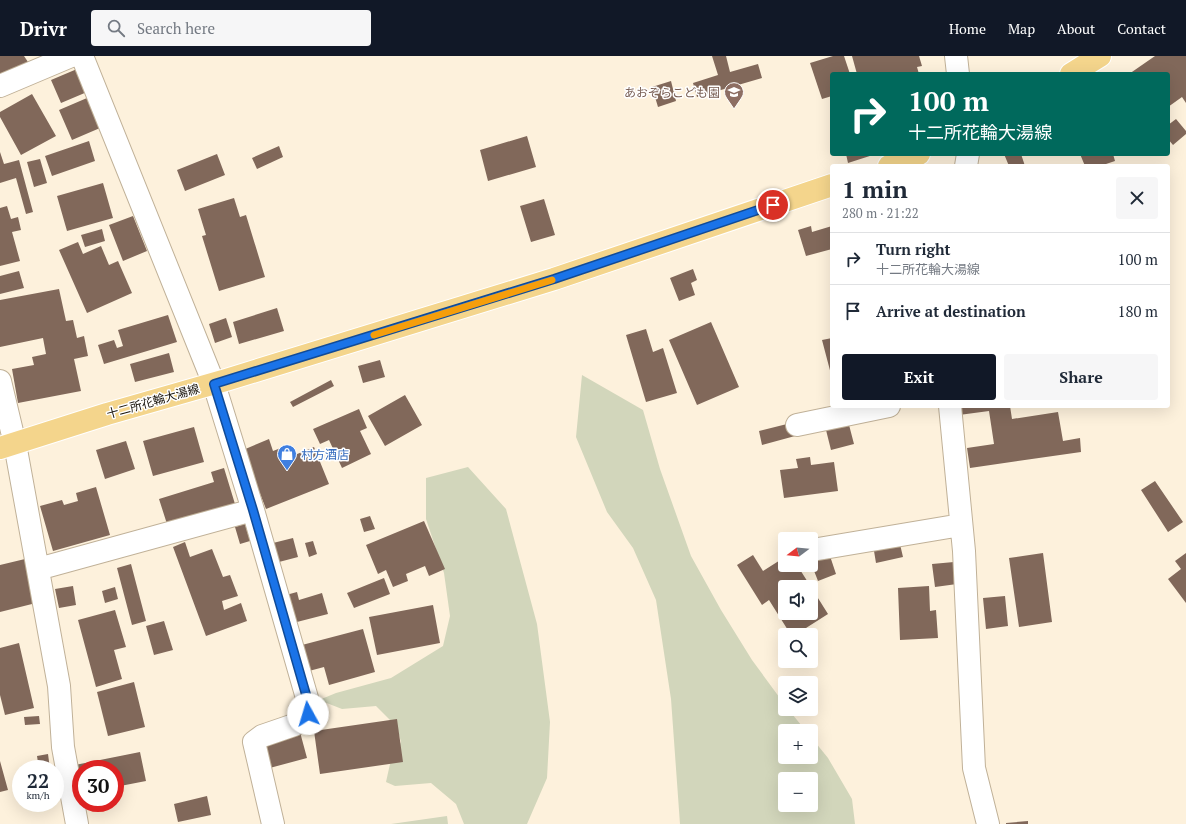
<!DOCTYPE html>
<html lang="en">
<head>
<meta charset="utf-8">
<style>
	body { margin:0; font-family:"PT Serif","Noto Sans JP",serif; background:#f6f6f7; color:#1f2937; height:100vh; display:flex; flex-direction:column; font-size:15px; white-space:nowrap }
	* { box-sizing:border-box; margin:0 }
	p { font-size:13px; color:#747a83 }
	.icon { flex:none; width:22px; height:22px; fill:none; stroke:currentColor; stroke-width:2; stroke-linecap:round; stroke-linejoin:round }
	.map { position:relative; flex:1; overflow:hidden }
	.details { position:absolute; left:830px; top:108px; width:340px; height:244px; display:flex; flex-direction:column; background:#fff; border-radius:4px; box-shadow:0 4px 16px #0002 }
	.details>* { flex:none }
	.hud { position:absolute; left:830px; top:16px; width:340px; height:84px; border-radius:4px; box-shadow:0 4px 16px #0002; background:#00695c; color:#fff; overflow:hidden }
	.needle { width:26px; rotate:254deg }
	.controls { position:absolute; left:778px; top:476px; display:grid; gap:8px }
	.controls a { display:grid; place-items:center; width:40px; height:40px; border-radius:4px; background:#fff; box-shadow:0 4px 16px #0002; font-size:20px }
	.speed { position:absolute; left:12px; top:704px; display:flex; gap:8px; font-size:20px; font-weight:700; text-align:center }
	.speed>* { display:grid; place-content:center; width:52px; height:52px; border-radius:50%; background:#fff; box-shadow:0 4px 16px #0002; line-height:1 }
	.speed small { font-size:10px; font-weight:400 }
	.speed .limit { border:6px solid #d22; background:#fff; color:#111 }
	.pin { position:absolute; display:grid; place-items:center; width:34px; height:34px; color:#fff; margin:-17px; border:2px solid #fff; border-radius:50%; box-shadow:0 1px 4px #0007 }
	.me { position:absolute; width:44px; margin:-22px; rotate:354deg; stroke-linejoin:round; filter:drop-shadow(0 0 3px #0008) }
	.turn { display:flex; align-items:center; gap:14px; height:84px; padding:0 12px; font-size:18px }
	.turn .icon { width:52px; height:52px; stroke-width:2.5 }
	.turn b { display:block; font-size:28px; line-height:34px }
	.round { display:grid; place-items:center; flex:none; width:42px; height:42px; border-radius:4px; background:#f6f6f7 }
	.summary { display:flex; align-items:center; justify-content:space-between; height:68px; padding:0 12px }
	h1 { font-size:24px; font-weight:600; line-height:30px }
	.button { display:flex; gap:8px; margin-top:auto; padding:8px 12px }
	.button a { flex:1; height:46px; border-radius:4px; background:#111827; color:#fff; font-size:16px; font-weight:600; line-height:46px; text-align:center }
	.button a+a { background:#f6f6f7; color:#1f2937 }
	ul { padding:0; list-style:none }
	li { display:flex; align-items:center; gap:12px; height:52px; padding:0 12px; border-top:1px solid #e0e1e3 }
	li div { flex:1 }
	li b { display:block; font-size:15px }
	li em { font-style:normal }
	header { display:flex; align-items:center; gap:24px; box-sizing:border-box; height:56px; padding:0 20px; background:#111827; color:#fff }
	header strong { font-size:19px }
	nav { display:flex; gap:22px; margin-inline-start:auto; font-size:14px }
	.search { width:280px; height:36px; background:#f6f6f7; display:flex; align-items:center; gap:10px; box-sizing:border-box; padding:0 14px; border-radius:4px; color:#747a83; font-size:15px }
	.map>svg:first-child { display:block }
	.green { fill:#d2d6bb; fill-rule:evenodd }
	.building { fill:#81685a }
	.lines { fill:none; stroke-linecap:round; stroke-linejoin:round }
	.street-casing { stroke:#c0b198; stroke-width:24 }
	.primary-casing { stroke:#fff; stroke-width:24 }
	.street { stroke:#fff; stroke-width:22 }
	.primary { stroke:#f4d58c; stroke-width:22 }
	.route-casing { stroke:#114b97; stroke-width:10 }
	.route { stroke:#1a73e8; stroke-width:7 }
	.slow { stroke:#f59e0b; stroke-width:7 }
	.labels { text-anchor:middle; dominant-baseline:central; stroke-width:3; stroke-linejoin:round; paint-order:stroke }
	.education-label { font-size:12px; fill:#785e54; stroke:#fff; text-anchor:end }
	.street-label { font-size:12px; fill:#151007; stroke:#fff }
	.shop-label { font-size:12px; fill:#366cbe; stroke:#fff; text-anchor:start }
</style>
</head>
<body>
<header>
<strong>Drivr</strong>
<div class="search"><svg class="icon" aria-label="search" viewBox="0 0 24 24"><circle cx="10" cy="10" r="6"/><path d="M15 15l6 6"/></svg>Search here</div>
<nav><a>Home</a><a>Map</a><a>About</a><a>Contact</a></nav>
</header>
<div class="map">
<svg width="1186" height="768" viewBox="0 0 1186 768">
	<rect width="100%" height="100%" fill="#fdf1dc"/>
	<path class="green" d="M 582,319 L 643,354 L 660,413 L 691,500 L 721,554 L 752,604 L 785,649 L 785,653 L 788,653 L 806,675 L 785,675 L 785,701 L 811,701 L 811,681 L 828,702 L 852,743 L 855,768 L 680,768 L 671,643 L 656,544 L 633,492 L 607,456 L 576,381 ZM 785,723 L 811,723 L 811,749 L 785,749 Z
		M 468,411 L 506,453 L 537,568 L 550,666 L 547,722 L 527,768 L 464,768 L 456,748 L 431,727 L 395,730 L 386,726 L 390,708 L 401,686 L 397,671 L 376,650 L 342,653 L 319,644 L 336,637 L 391,622 L 443,590 L 450,560 L 444,517 L 426,463 L 426,422 Z
		M 447,760 L 448,768 L 391,768 Z"/>
	<path class="building" d="M 0,0 L 24,0 L 28,6 L 0,22 Z
		M 712,0 L 726,0 L 730,16 L 758,8 L 762,22 L 697,41 L 693,27 L 718,19 Z
		M 833,0 L 844,0 L 850,18 L 832,18 L 832,40 L 822,43 L 810,7 Z
		M 852,0 L 919,0 L 922,10 L 917,11 L 919,18 L 857,18 Z
		M 1155,0 L 1186,0 L 1186,47 L 1182,41 L 1168,51 L 1168,18 L 1129,18 Z
		M 77,13 L 87,36 L 61,47 L 51,24 Z
		M 671,25 L 676,45 L 658,51 L 652,31 Z
		M 32,38 L 56,80 L 21,99 L 0,61 L 0,56 Z
		M 87,42 L 100,72 L 72,84 L 59,54 Z
		M 1176,63 L 1186,75 L 1186,78 L 1173,89 L 1168,83 L 1168,69 Z
		M 527,80 L 536,111 L 488,125 L 480,94 Z
		M 89,85 L 95,105 L 52,120 L 45,100 Z
		M 279,90 L 283,101 L 257,113 L 252,102 Z
		M 0,96 L 4,108 L 19,104 L 33,156 L 26,158 L 16,122 L 0,127 Z
		M 217,98 L 225,119 L 185,135 L 177,114 Z
		M 846,98 L 876,98 L 848,107 Z
		M 1004,98 L 1021,98 L 1025,110 L 1009,110 Z
		M 1080,98 L 1113,98 L 1115,105 L 1100,110 L 1085,110 Z
		M 40,103 L 47,127 L 34,131 L 27,106 Z
		M 103,127 L 113,162 L 67,175 L 57,140 Z
		M 234,142 L 240,161 L 246,159 L 265,221 L 219,235 L 202,180 L 206,179 L 198,153 Z
		M 544,143 L 555,179 L 531,186 L 520,150 Z
		M 7,150 L 11,163 L 18,161 L 21,174 L 12,176 L 20,205 L 0,210 L 0,152 Z
		M 133,160 L 147,195 L 123,205 L 109,169 Z
		M 811,170 L 812,176 L 832,170 L 832,193 L 806,200 L 798,174 Z
		M 102,173 L 105,185 L 85,191 L 81,179 Z
		M 78,186 L 83,198 L 101,190 L 109,209 L 118,205 L 132,237 L 87,257 L 59,194 Z
		M 693,213 L 697,224 L 691,227 L 695,239 L 679,245 L 670,222 Z
		M 19,215 L 24,232 L 0,238 L 0,220 Z
		M 59,233 L 66,265 L 73,264 L 77,282 L 84,280 L 88,300 L 74,303 L 81,335 L 18,347 L 12,313 L 34,309 L 32,301 L 46,298 L 43,282 L 0,291 L 0,244 Z
		M 277,252 L 284,275 L 239,288 L 233,266 Z
		M 168,259 L 177,286 L 104,308 L 98,289 L 114,284 L 117,292 L 123,290 L 118,274 Z
		M 226,262 L 232,281 L 215,287 L 209,268 Z
		M 711,266 L 739,331 L 697,349 L 669,284 Z
		M 646,273 L 653,296 L 663,292 L 677,337 L 646,346 L 626,279 Z
		M 832,282 L 832,322 L 822,284 Z
		M 169,297 L 174,316 L 135,326 L 130,308 Z
		M 380,304 L 385,321 L 363,327 L 358,310 Z
		M 331,324 L 334,330 L 293,351 L 290,346 Z
		M 405,339 L 422,369 L 385,390 L 368,360 Z
		M 958,350 L 1010,350 L 1012,363 L 1058,356 L 1063,385 L 1080,382 L 1081,396 L 970,412 L 967,392 L 994,388 L 989,355 L 959,359 Z
		M 359,353 L 367,372 L 360,375 L 371,398 L 342,412 L 329,384 L 320,388 L 313,373 Z
		M 848,365 L 854,388 L 831,394 L 825,370 Z
		M 791,367 L 795,380 L 762,389 L 759,375 Z
		M 194,371 L 204,406 L 153,420 L 143,385 Z
		M 269,383 L 273,395 L 286,390 L 290,401 L 314,391 L 329,428 L 266,453 L 243,394 Z
		M 126,385 L 135,413 L 105,423 L 96,394 Z
		M 810,401 L 811,409 L 834,406 L 838,435 L 784,442 L 780,414 L 798,412 L 796,403 Z
		M 224,412 L 235,448 L 167,468 L 159,443 L 214,426 L 211,416 Z
		M 1155,425 L 1183,466 L 1168,476 L 1141,434 Z
		M 96,431 L 110,479 L 53,495 L 40,450 L 62,444 L 64,449 L 78,445 L 76,437 Z
		M 370,460 L 375,473 L 364,476 L 360,463 Z
		M 424,465 L 445,513 L 429,520 L 425,510 L 406,518 L 408,525 L 393,531 L 386,514 L 378,518 L 366,489 Z
		M 245,468 L 250,485 L 240,488 L 235,471 Z
		M 293,482 L 298,501 L 279,506 L 273,487 Z
		M 899,484 L 903,501 L 876,507 L 873,489 Z
		M 313,485 L 317,498 L 309,501 L 305,487 Z
		M 185,486 L 190,501 L 212,493 L 223,521 L 230,519 L 238,540 L 222,545 L 224,554 L 241,547 L 247,565 L 206,580 L 173,491 Z
		M 1043,497 L 1052,566 L 1019,571 L 1009,502 Z
		M 1186,497 L 1186,547 L 1168,523 L 1181,513 L 1175,505 Z
		M 753,499 L 763,515 L 785,501 L 785,509 L 797,509 L 811,531 L 785,531 L 785,557 L 811,557 L 811,531 L 828,558 L 795,579 L 791,579 L 769,544 L 762,549 L 737,509 Z
		M 830,500 L 836,518 L 818,525 L 811,507 Z
		M 25,503 L 36,547 L 0,556 L 0,509 Z
		M 954,506 L 957,528 L 935,531 L 932,508 Z
		M 131,508 L 146,565 L 132,569 L 117,512 Z
		M 384,522 L 390,538 L 354,552 L 347,537 Z
		M 73,530 L 76,549 L 59,552 L 55,533 Z
		M 929,530 L 930,555 L 936,554 L 938,582 L 900,584 L 898,532 Z
		M 115,531 L 118,543 L 105,547 L 102,535 Z
		M 297,536 L 299,544 L 322,537 L 328,558 L 293,567 L 286,539 Z
		M 1005,540 L 1008,570 L 986,573 L 983,542 Z
		M 433,549 L 440,587 L 377,599 L 369,561 Z
		M 115,554 L 126,591 L 114,594 L 122,623 L 96,631 L 78,564 Z
		M 164,565 L 173,594 L 154,599 L 146,570 Z
		M 363,573 L 375,616 L 329,629 L 324,611 L 309,615 L 302,589 Z
		M 19,587 L 34,652 L 5,659 L 0,639 L 0,592 Z
		M 134,626 L 145,671 L 108,680 L 97,636 Z
		M 39,660 L 40,668 L 25,669 L 24,661 Z
		M 397,663 L 403,706 L 320,718 L 314,675 Z
		M 300,676 L 307,702 L 266,713 L 259,688 Z
		M 140,696 L 146,725 L 115,731 L 115,713 L 81,713 L 81,735 L 75,709 Z
		M 48,698 L 50,713 L 39,713 L 37,700 Z
		M 0,705 L 8,734 L 0,736 Z
		M 207,740 L 211,759 L 178,766 L 174,748 Z
		M 1028,765 L 1028,768 L 1006,768 L 1006,767 Z"/>
	<g class="lines">
		<g class="street-casing">
			<path id="street" d="M 82,0 L 214,328 L 253,454 L 307,642 L 308,658 L 294,669 L 262,680 L 254,686 L 273,768
				M 956,0 L 958,18
				M 0,30 L 71,0
				M 966,110 L 968,98
				M 0,325 L 15,388 L 59,630 L 63,691 L 77,768
				M 950,350 L 964,495 L 974,712 L 988,768
				M 797,369 L 889,350
				M 812,494 L 961,469
				M 38,513 L 253,454"/>
		</g>
		<g class="primary-casing">
			<path id="primary" d="M 1071,18 L 1100,0
				M 889,110 L 919,98
				M 0,392 L 107,358 L 226,324 L 554,223 L 832,129"/>
		</g>
		<use href="#street" class="street"/>
		<use href="#primary" class="primary"/>
	</g>
	<g class="lines">
		<g class="route-casing">
			<path id="route" d="M 308,658 L 307,642 L 253,454 L 214,328 L 554,223 L 773,149"/>
		</g>
		<use href="#route" class="route"/>
		<path class="slow" d="M 374,279 L 552,224"/>
	</g>
	<defs>
		<g id="school-pin" transform="scale(1)"><path d="M0 17L-7.5 6A9.5 9.5 0 1 1 7.5 6Z" fill="#8d6e63" stroke="#fff"/><path d="M0-5L7-2L0 1L-7-2ZM-4 1L0 2.5L4 1V4Q0 6-4 4Z" fill="#fff"/></g>
		<g id="shop-pin" transform="scale(1)"><path d="M0 17L-7.5 6A9.5 9.5 0 1 1 7.5 6Z" fill="#3f7fe0" stroke="#fff"/><path d="M-5-2.5h2.3a2.7 3.5 0 0 1 5.4 0H5L5.5 6h-11ZM-1.5-2.5h3a1.5 2.3 0 0 0-3 0Z" fill="#fff"/></g>
	</defs>
	<g fill-rule="evenodd">
		<use href="#school-pin" x="734" y="36"/>
		<use href="#shop-pin" x="287" y="398"/>
	</g>
	<g class="labels">
		<g class="education-label">
			<text x="720" y="36">あおぞらこども園</text>
		</g>
		<g class="street-label">
			<text transform="translate(153 345) rotate(-16)">十二所花輪大湯線</text>
		</g>
		<g class="shop-label">
			<text x="301" y="398">村方酒店</text>
		</g>
	</g>
</svg>
<div class="controls">
<a><svg class="needle" viewBox="-14 -14 28 28"><path d="M0-13l5 13h-10z" fill="#e53935"/><path d="M0 13l5-13h-10z" fill="#747a83"/></svg></a>
<a><svg class="icon" aria-label="sound" viewBox="0 0 24 24"><path d="M4 9h4l5-4v14l-5-4H4zM17 9q2 3 0 6"/></svg></a>
<a><svg class="icon" aria-label="search" viewBox="0 0 24 24"><circle cx="10" cy="10" r="6"/><path d="M15 15l6 6"/></svg></a>
<a><svg class="icon" aria-label="layers" viewBox="0 0 24 24"><path d="M12 4l9 5-9 5-9-5zM3 14l9 5 9-5"/></svg></a>
<a>+</a>
<a>−</a>
</div>
<div class="speed"><div>22<small>km/h</small></div><div class="limit">30</div></div>
<div class="pin" style="left:773px;top:149px;background:#d93025"><svg class="icon" aria-label="arrive" viewBox="0 0 24 24"><path d="M6 21V4h12l-3 4 3 4H6"/></svg></div>
<svg class="me" style="left:308px;top:658px" viewBox="-20 -20 40 40"><circle r="19" fill="#fff"/><path d="M0-13L10 11 0 6-10 11z" fill="#1a73e8"/></svg>
<div class="hud">
<div class="turn"><svg class="icon" aria-label="right" viewBox="0 0 24 24"><path d="M7 20v-9h11M14 6l5 5-5 5"/></svg><div><b>100 m</b>十二所花輪大湯線</div></div>
</div>
<section class="details">
<div class="summary"><div><h1>1 min</h1><p>280 m · 21:22</p></div><a class="round"><svg class="icon" aria-label="close" viewBox="0 0 24 24"><path d="M6 6l12 12M18 6L6 18"/></svg></a></div>
<ul>
<li><svg class="icon" aria-label="right" viewBox="0 0 24 24"><path d="M7 20v-9h11M14 6l5 5-5 5"/></svg><div><b>Turn right</b><p>十二所花輪大湯線</p></div><em>100 m</em></li>
<li><svg class="icon" aria-label="arrive" viewBox="0 0 24 24"><path d="M6 21V4h12l-3 4 3 4H6"/></svg><div><b>Arrive at destination</b></div><em>180 m</em></li>
</ul>
<div class="button"><a>Exit</a><a>Share</a></div>
</section>
</div>
</body>
</html>
